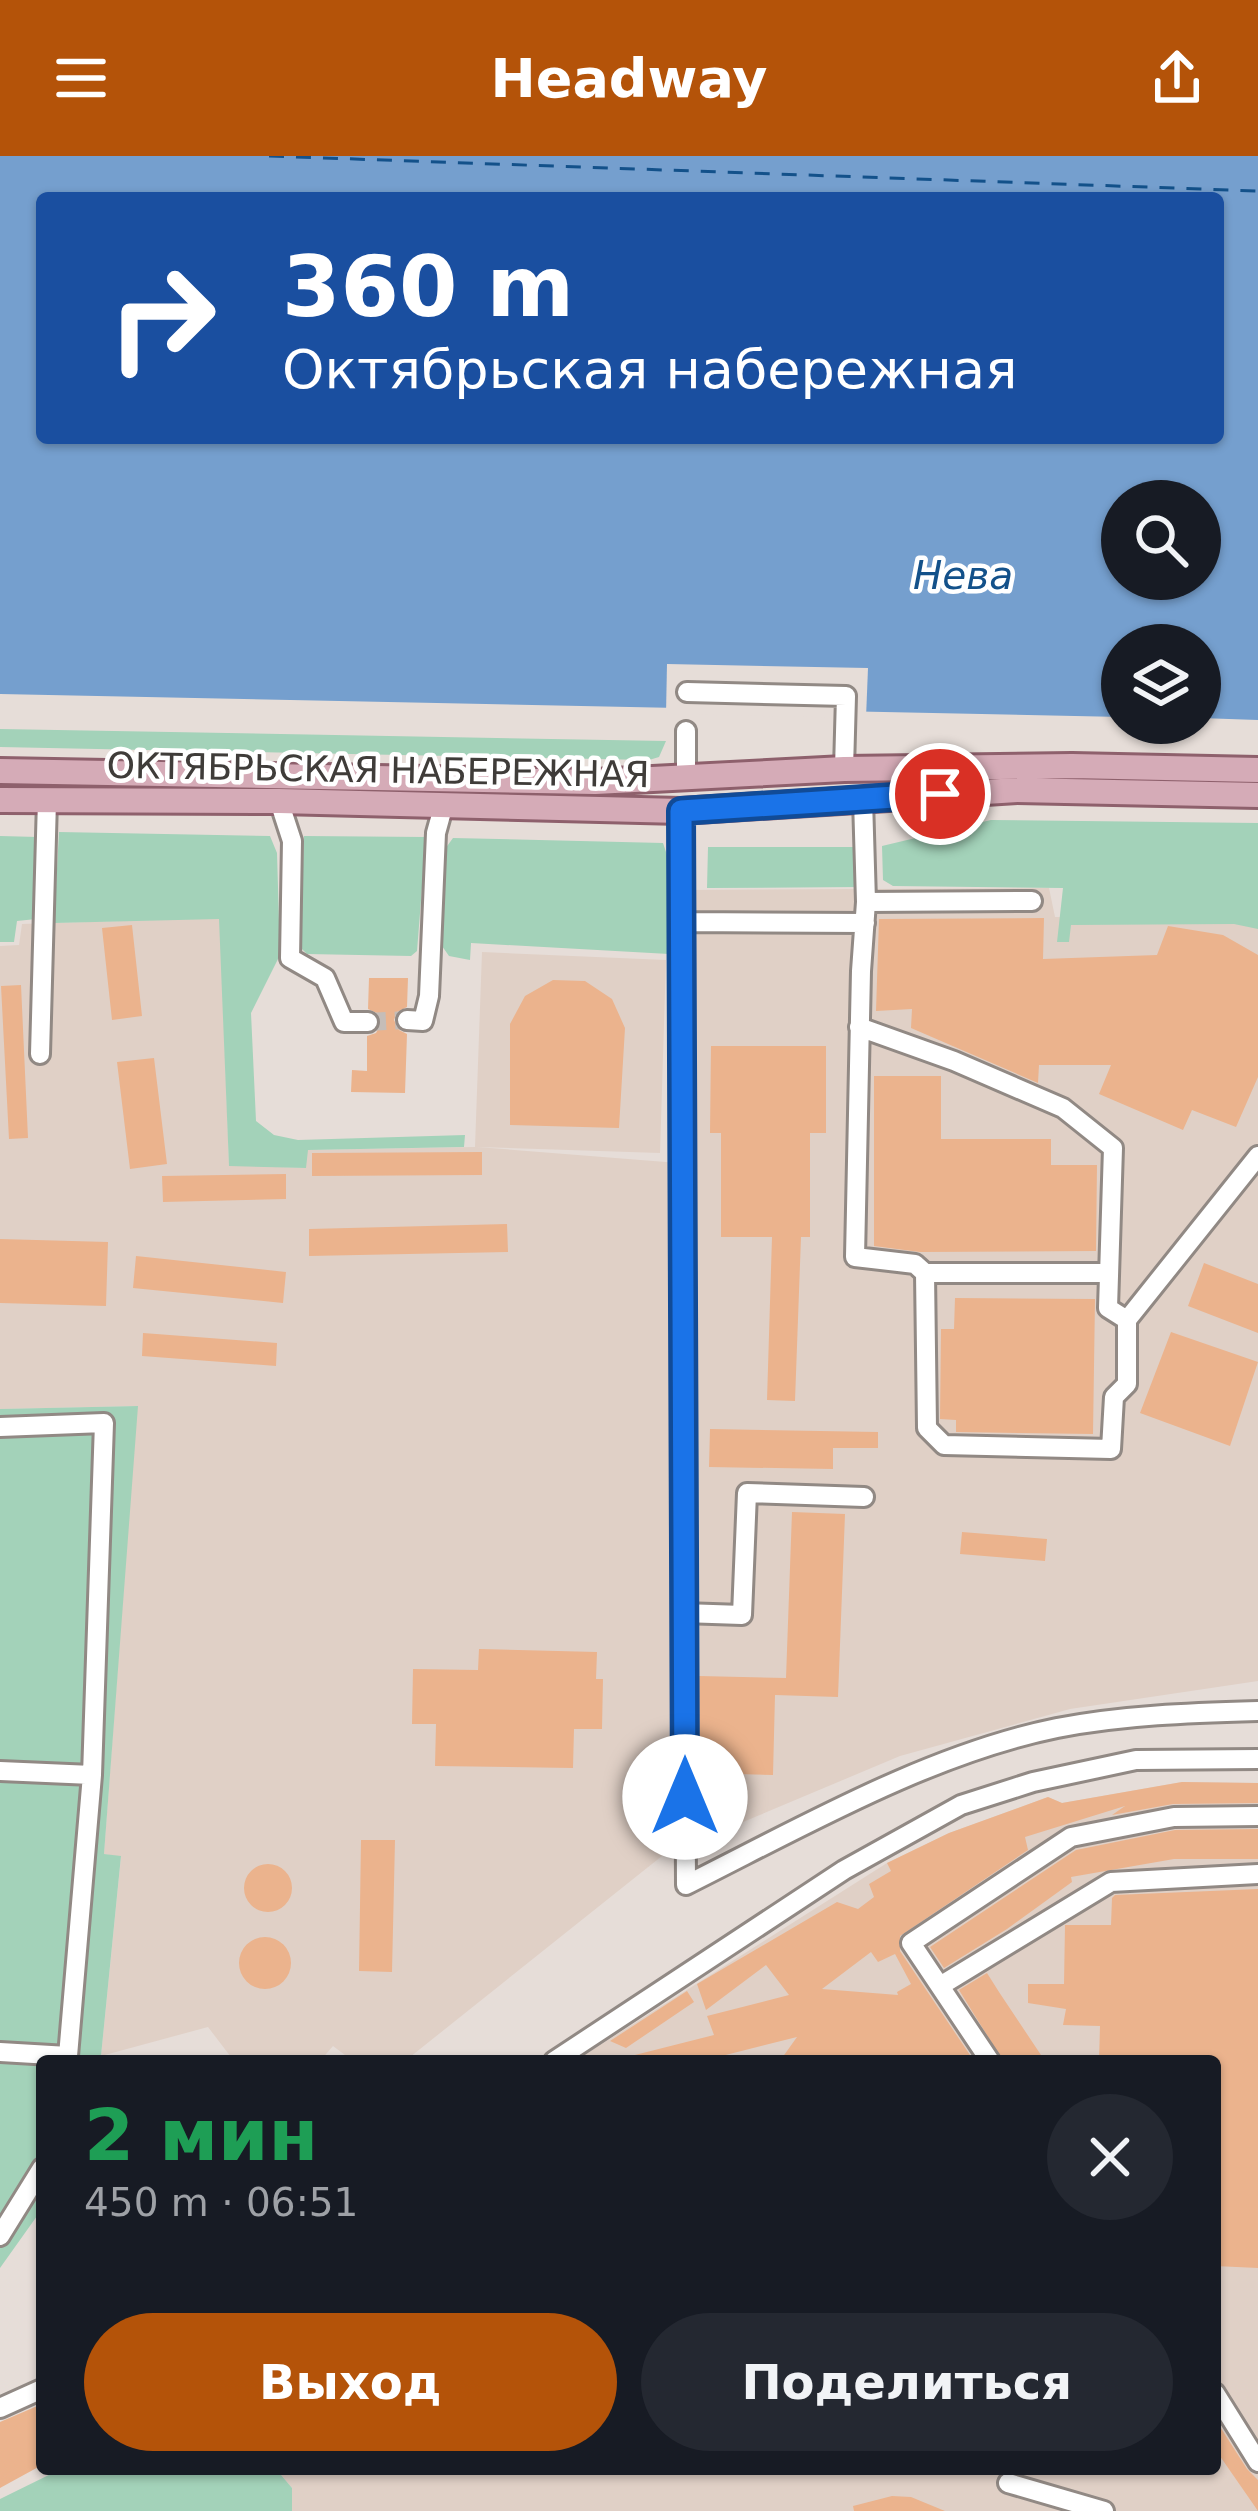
<!DOCTYPE html>
<html lang="ru">
<head>
<meta charset="utf-8">
<style>
	body { margin:0; font-family:"DejaVu Sans",sans-serif; background:#242831; color:#f1f3f6; height:100vh; display:flex; flex-direction:column; font-size:45px; white-space:nowrap }
	* { box-sizing:border-box; margin:0 }
	p { font-size:39px; color:#9ea1a6 }
	.icon { flex:none; width:66px; height:66px; fill:none; stroke:currentColor; stroke-width:2; stroke-linecap:round; stroke-linejoin:round }
	.map { position:relative; flex:1; overflow:hidden }
	.panel { position:absolute; left:36px; top:1899px; width:1185px; height:420px; display:flex; flex-direction:column; background:#171b24; border-radius:12px; box-shadow:0 3px 9px #0004 }
	.panel>* { flex:none }
	.guide { position:absolute; left:36px; top:36px; width:1188px; height:252px; border-radius:12px; box-shadow:0 3px 9px #0004; background:#1a4fa0; color:#fff; overflow:hidden }
	.tools { position:absolute; left:1101px; top:324px; display:grid; gap:24px }
	.tools a { display:grid; place-items:center; width:120px; height:120px; border-radius:50%; background:#171b24; box-shadow:0 3px 9px #0004; font-size:60px }
	.pin { position:absolute; display:grid; place-items:center; width:102px; height:102px; color:#fff; margin:-51px; border:6px solid #fff; border-radius:50%; box-shadow:0 3px 12px #0007 }
	.me { position:absolute; width:132px; margin:-66px; rotate:0deg; stroke-linejoin:round; filter:drop-shadow(0 0 9px #0008) }
	.turn { display:flex; align-items:center; gap:42px; height:252px; padding:0 48px; font-size:54px }
	.turn .icon { width:156px; height:156px; stroke-width:2.5 }
	.turn b { display:block; font-size:84px; line-height:102px }
	.round { display:grid; place-items:center; flex:none; width:126px; height:126px; border-radius:63px; background:#242831 }
	.head { display:flex; align-items:center; justify-content:space-between; height:204px; padding:0 48px }
	h1 { font-size:72px; font-weight:800; line-height:90px; color:#1e9e55 }
	.action { display:flex; gap:24px; margin-top:auto; padding:24px 48px }
	.action a { flex:1; height:138px; border-radius:72px; background:#b45309; color:#fff; font-size:48px; font-weight:800; line-height:138px; text-align:center }
	.action a+a { background:#242831; color:#f1f3f6 }
	header { display:flex; justify-content:space-between; align-items:center; height:156px; padding:0 48px; background:#b45309; color:#fff; font-size:54px; font-weight:800 }
	.map>svg:first-child { display:block }
	.built { fill:#e0d0c6 }
	.green { fill:#a3d2b9 }
	.water { fill:#759fce; fill-rule:evenodd }
	.pier { fill:#e6ddd8 }
	.lines { fill:none; stroke-linecap:round; stroke-linejoin:round }
	.ferry { stroke:#13518a; stroke-width:3; stroke-dasharray:15 12; stroke-linecap:butt }
	.building { fill:#ebb38d; fill-rule:evenodd }
	.minor-tunnel { stroke:#c5bdb8; stroke-width:18; stroke-dasharray:18 9; stroke-linecap:butt }
	.minor-casing { stroke:#918984; stroke-width:24 }
	.major-casing { stroke:#8e606c; stroke-width:30 }
	.minor { stroke:#fff; stroke-width:18 }
	.major { stroke:#d5abb7; stroke-width:24 }
	.route-casing { stroke:#114b97; stroke-width:30 }
	.route { stroke:#1a73e8; stroke-width:21 }
	.labels { text-anchor:middle; dominant-baseline:central; stroke-width:9; stroke-linejoin:round; paint-order:stroke }
	.street-label { font-size:36px; fill:#3f3c39; stroke:#fff }
	.water-label { font-size:39px; font-style:italic; fill:#13518a; stroke:#fff }
</style>
</head>
<body>
<header><svg class="icon" aria-label="menu" viewBox="0 0 24 24"><path d="M4 6h16M4 12h16M4 18h16"/></svg>Headway<svg class="icon" aria-label="share" viewBox="0 0 24 24"><path d="M12 15V3M7 8l5-5 5 5M5 13v7h14v-7"/></svg></header>
<div class="map">
<svg width="1258" height="2355" viewBox="0 0 1258 2355">
	<rect width="100%" height="100%" fill="#e6ddd8"/>
	<path class="built" d="M 1049,732 L 1055,761 L 1243,763 L 1258,769 L 1258,1525 L 1070,1553 L 900,1600 L 662,1700 L 405,1905 L 353,1905 L 333,1890 L 320,1905 L 234,1905 L 208,1871 L 101,1900 L 121,1701 L 104,1698 L 137,1250 L 0,1253 L 0,790 L 19,789 L 22,768 L 220,762 L 229,1009 L 305,1012 L 307,994 L 475,991 L 482,796 L 666,804 L 660,997 L 477,991 L 691,1008 L 688,734 Z
		M 1182,1626 L 1258,1627 L 1258,2355 L 292,2355 L 292,2332 L 276,2313 L 1215,2313 L 1215,1905 L 575,1905 L 887,1707 L 949,1677 L 1048,1641 L 1062,1647 Z"/>
	<path class="green" d="M 0,573 L 666,585 L 659,601 L 649,604 L 0,591 Z
		M 991,664 L 1258,667 L 1258,773 L 1234,768 L 1071,769 L 1069,786 L 1057,786 L 1063,732 L 893,730 L 883,724 L 882,690 Z
		M 59,676 L 270,680 L 277,697 L 280,799 L 251,857 L 256,965 L 274,979 L 298,984 L 465,979 L 464,991 L 308,994 L 306,1012 L 229,1010 L 219,763 L 54,767 Z
		M 0,680 L 38,681 L 36,763 L 17,765 L 14,786 L 0,786 Z
		M 304,680 L 426,681 L 417,795 L 411,800 L 307,798 L 300,791 Z
		M 453,682 L 663,687 L 671,711 L 669,798 L 471,787 L 470,804 L 449,800 L 442,790 L 445,693 Z
		M 708,691 L 857,691 L 859,731 L 707,732 Z
		M 138,1250 L 104,1698 L 121,1700 L 101,1900 L 99,1905 L 42,1905 L 42,2053 L 0,2112 L 0,1253 Z
		M 61,2313 L 276,2313 L 292,2332 L 292,2355 L 0,2355 L 0,2343 Z"/>
	<path class="water" d="M 0,0 L 1258,0 L 1258,564 L 1200,562 L 1200,489 L 1122,489 L 1122,561 L 0,538 ZM 42,42 L 1218,42 L 1218,282 L 42,282 ZM 1122,345 L 1200,345 L 1200,423 L 1122,423 Z"/>
	<path class="pier" d="M 667,508 L 868,512 L 866,562 L 666,558 Z"/>
	<g class="lines">
		<path class="ferry" d="M 269,0 L 1258,35"/>
	</g>
	<path class="building" d="M 1044,762 L 1043,803 L 1157,799 L 1168,770 L 1223,779 L 1258,799 L 1258,921 L 1236,971 L 1192,954 L 1183,974 L 1099,938 L 1111,909 L 1039,909 L 1038,927 L 911,872 L 912,853 L 876,855 L 879,763 Z
		M 132,769 L 142,860 L 112,864 L 102,772 Z
		M 369,822 L 408,822 L 407,851 L 397,856 L 394,864 L 399,874 L 407,878 L 405,937 L 351,936 L 352,914 L 367,915 L 367,880 L 376,877 L 381,867 L 379,858 L 368,853 Z
		M 553,824 L 585,825 L 612,843 L 625,872 L 619,972 L 510,969 L 510,868 L 525,840 Z
		M 21,829 L 28,982 L 9,983 L 1,830 Z
		M 711,890 L 826,890 L 826,977 L 810,977 L 810,1081 L 801,1081 L 795,1245 L 767,1244 L 772,1081 L 721,1081 L 721,977 L 710,977 Z
		M 154,902 L 167,1008 L 130,1013 L 117,906 Z
		M 874,920 L 941,920 L 941,983 L 1051,983 L 1051,1009 L 1097,1009 L 1096,1095 L 920,1096 L 874,1090 Z
		M 482,996 L 482,1019 L 312,1020 L 312,997 Z
		M 286,1018 L 286,1043 L 163,1046 L 162,1020 Z
		M 507,1068 L 508,1096 L 309,1100 L 309,1073 Z
		M 0,1083 L 108,1086 L 106,1150 L 0,1147 Z
		M 136,1100 L 286,1116 L 283,1147 L 133,1132 Z
		M 1204,1107 L 1258,1128 L 1258,1177 L 1188,1150 Z
		M 955,1142 L 1095,1143 L 1093,1278 L 956,1276 L 956,1264 L 940,1263 L 941,1173 L 954,1173 Z
		M 1171,1176 L 1258,1206 L 1230,1290 L 1140,1257 Z
		M 143,1177 L 277,1187 L 276,1210 L 142,1200 Z
		M 710,1273 L 878,1276 L 878,1292 L 833,1292 L 833,1313 L 709,1311 Z
		M 792,1356 L 845,1358 L 838,1541 L 775,1539 L 773,1619 L 699,1617 L 699,1520 L 786,1522 Z
		M 962,1376 L 1047,1383 L 1045,1405 L 960,1398 Z
		M 479,1493 L 597,1496 L 596,1523 L 603,1523 L 602,1573 L 574,1573 L 573,1612 L 435,1610 L 436,1568 L 412,1568 L 413,1513 L 478,1514 Z
		M 1182,1626 L 1258,1627 L 1258,1647 L 1173,1648 L 1112,1659 L 1125,1650 L 1025,1681 L 1028,1694 L 900,1780 L 900,1795 L 974,1905 L 805,1905 L 804,1899 L 782,1902 L 797,1881 L 702,1905 L 631,1905 L 631,1900 L 714,1879 L 707,1860 L 789,1839 L 766,1809 L 706,1854 L 697,1828 L 837,1746 L 858,1753 L 874,1741 L 869,1728 L 891,1715 L 887,1707 L 949,1677 L 1048,1641 L 1062,1647 ZM 871,1796 L 878,1806 L 895,1798 L 911,1828 L 897,1836 L 898,1839 L 822,1833 Z
		M 1258,1673 L 1258,1703 L 1174,1703 L 1071,1721 L 1072,1726 L 1007,1773 L 944,1812 L 930,1791 L 1076,1694 L 1175,1674 Z
		M 361,1684 L 395,1684 L 392,1816 L 359,1815 Z
		M244 1732a24 24 0 1 1 48 0a24 24 0 1 1-48 0Z
		M 1258,1733 L 1258,2112 L 1215,2110 L 1215,1905 L 1099,1905 L 1100,1870 L 1063,1869 L 1066,1853 L 1028,1847 L 1028,1828 L 1064,1828 L 1065,1769 L 1111,1769 L 1112,1742 L 1115,1739 Z
		M239 1807a26 26 0 1 1 52 0a26 26 0 1 1-52 0Z
		M 987,1817 L 999,1836 L 1045,1905 L 1003,1905 L 959,1834 Z
		M 687,1835 L 694,1846 L 626,1892 L 610,1885 Z
		M 42,2248 L 42,2309 L 0,2332 L 0,2266 Z
		M 1215,2263 L 1247,2313 L 1258,2324 L 1258,2355 L 1215,2293 Z
		M 892,2340 L 911,2341 L 945,2355 L 854,2355 L 853,2350 Z"/>
	<g class="lines">
		<path class="minor-tunnel" d="M 368,866 L 407,864"/>
		<g class="minor-casing">
			<path id="minor" d="M 687,536 L 846,540 L 844,613
				M 686,620 L 686,575
				M 863,643 L 866,746 L 861,815 L 855,1101 L 915,1108 L 925,1117
				M 279,645 L 292,685 L 290,802 L 325,822 L 344,866 L 368,866
				M 681,655 L 686,1729 C 802,1671 929,1598 1057,1572 C 1124,1559 1190,1557 1258,1555
				M 866,746 L 1032,745
				M 682,766 L 865,767
				M 407,864 L 423,865 L 429,840 L 436,677 L 444,648
				M 859,871 L 954,905 L 1063,952 L 1113,992 L 1108,1152 L 1127,1164
				M 40,898 L 47,644
				M 1107,1117 L 925,1117 L 927,1272 L 944,1289 L 1111,1293 L 1114,1241 L 1127,1228 L 1127,1164 L 1258,1000
				M 0,1271 L 104,1267 L 92,1619 L 68,1900
				M 683,1457 L 742,1459 L 747,1337 L 864,1341
				M 0,1615 L 92,1619
				M 940,1830 L 1111,1726 L 1258,1718
				M 0,1896 L 68,1900 L 67,1905
				M 554,1905 L 844,1714 L 961,1649 L 1033,1626 L 1136,1604 L 1258,1603
				M 990,1905 L 911,1787 L 1071,1681 L 1174,1661 L 1258,1660
				M 0,2080 L 42,2012
				M 1215,2237 L 1258,2306
				M 0,2252 L 42,2233
				M 1008,2327 L 1104,2355"/>
		</g>
		<g class="major-casing">
			<path id="major" d="M 0,615 L 595,626 L 844,613 L 1072,610 L 1258,614
				M 0,644 L 279,645 L 681,655 L 1017,634 L 1258,639"/>
		</g>
		<use href="#minor" class="minor"/>
		<use href="#major" class="major"/>
	</g>
	<g class="lines">
		<g class="route-casing">
			<path id="route" d="M 685,1641 L 681,655 L 940,638"/>
		</g>
		<use href="#route" class="route"/>
	</g>
	<g class="labels">
		<g class="street-label">
			<text transform="translate(378 614) rotate(1)">ОКТЯБРЬСКАЯ НАБЕРЕЖНАЯ</text>
		</g>
		<g class="water-label">
			<text x="963" y="419">Нева</text>
		</g>
	</g>
</svg>
<div class="tools">
<a><svg class="icon" aria-label="search" viewBox="0 0 24 24"><circle cx="10" cy="10" r="6"/><path d="M15 15l6 6"/></svg></a>
<a><svg class="icon" aria-label="layers" viewBox="0 0 24 24"><path d="M12 4l9 5-9 5-9-5zM3 14l9 5 9-5"/></svg></a>
</div>
<div class="pin" style="left:940px;top:638px;background:#d93025"><svg class="icon" aria-label="arrive" viewBox="0 0 24 24"><path d="M6 21V4h12l-3 4 3 4H6"/></svg></div>
<svg class="me" style="left:685px;top:1641px" viewBox="-20 -20 40 40"><circle r="19" fill="#fff"/><path d="M0-13L10 11 0 6-10 11z" fill="#1a73e8"/></svg>
<div class="guide">
<div class="turn"><svg class="icon" aria-label="right" viewBox="0 0 24 24"><path d="M7 20v-9h11M14 6l5 5-5 5"/></svg><div><b>360 m</b>Октябрьская набережная</div></div>
</div>
<section class="panel">
<div class="head"><div><h1>2 мин</h1><p>450 m · 06:51</p></div><a class="round"><svg class="icon" aria-label="close" viewBox="0 0 24 24"><path d="M6 6l12 12M18 6L6 18"/></svg></a></div>
<div class="action"><a>Выход</a><a>Поделиться</a></div>
</section>
</div>
</body>
</html>
